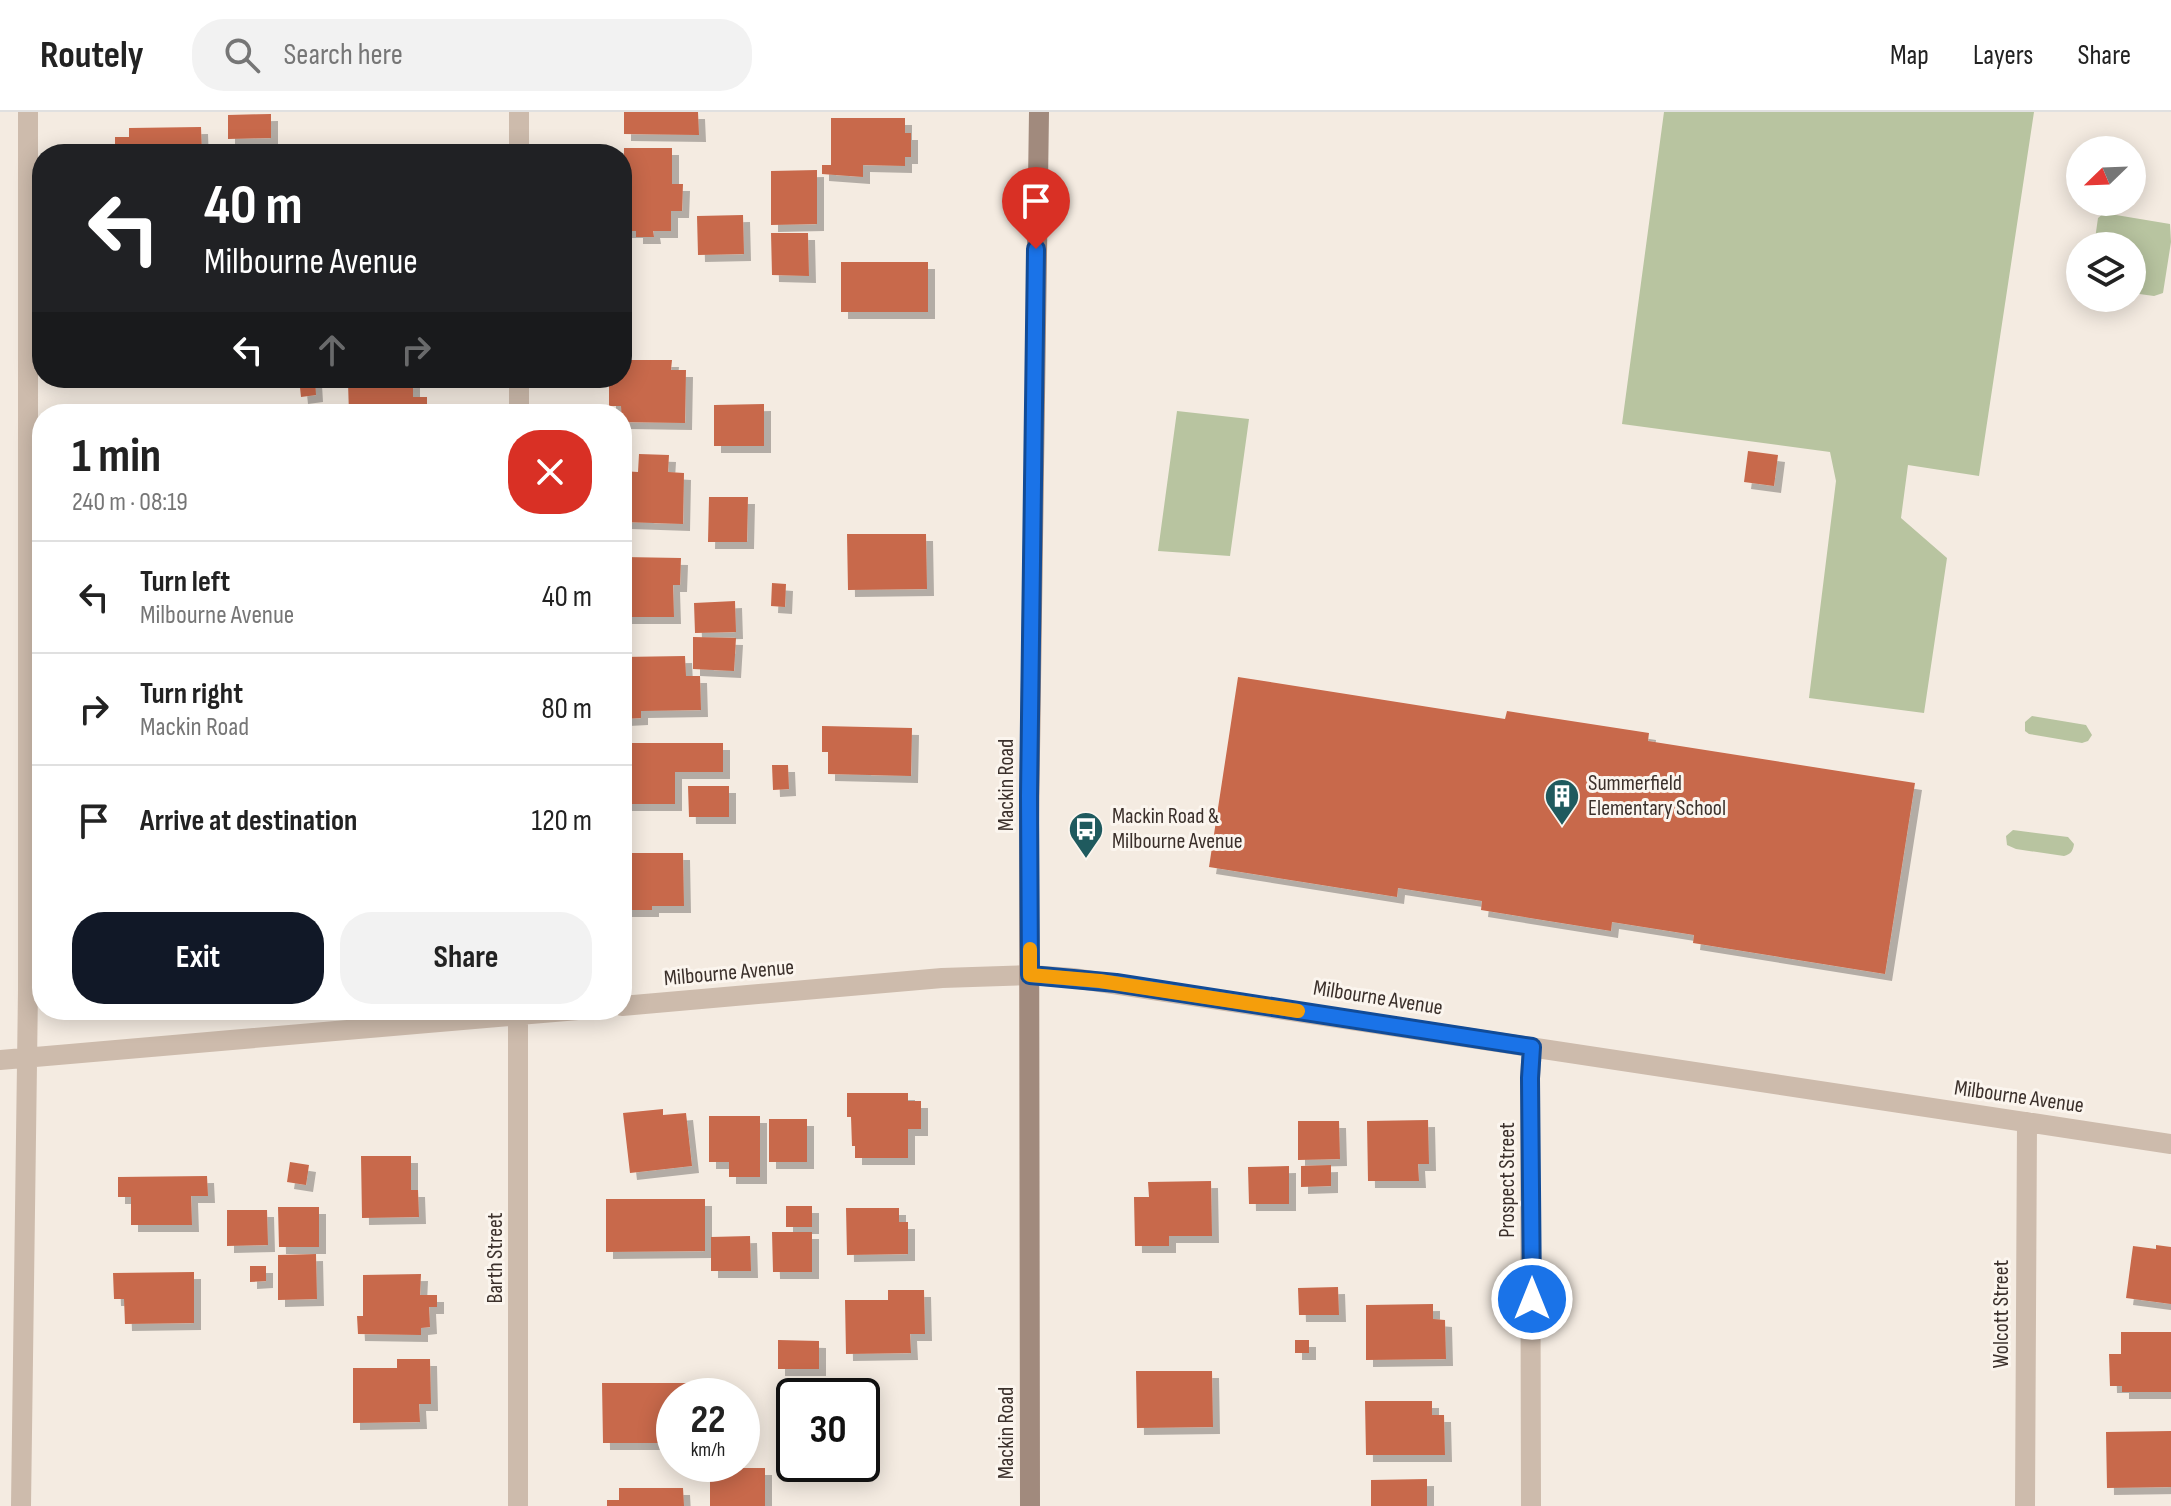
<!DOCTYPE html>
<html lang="en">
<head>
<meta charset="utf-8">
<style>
	body { margin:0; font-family:"Sofia Sans Condensed",sans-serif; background:#f2f2f2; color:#222; height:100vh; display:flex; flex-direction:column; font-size:30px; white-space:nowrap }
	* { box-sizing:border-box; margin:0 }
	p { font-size:26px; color:#767676 }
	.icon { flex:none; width:44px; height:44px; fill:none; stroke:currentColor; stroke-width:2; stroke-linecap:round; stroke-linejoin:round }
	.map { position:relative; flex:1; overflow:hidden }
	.sheet { position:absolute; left:32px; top:292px; width:600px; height:616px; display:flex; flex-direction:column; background:#fff; border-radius:32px; box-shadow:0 4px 20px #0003 }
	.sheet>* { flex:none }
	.guide { position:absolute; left:32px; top:32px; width:600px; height:244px; border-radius:32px; box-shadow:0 4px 20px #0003; background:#202124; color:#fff; overflow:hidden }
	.needle { width:52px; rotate:247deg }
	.fabs { position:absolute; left:2066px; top:24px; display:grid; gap:16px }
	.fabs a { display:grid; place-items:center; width:80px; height:80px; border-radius:50%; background:#fff; box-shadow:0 4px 20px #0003; font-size:40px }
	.speed { position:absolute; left:656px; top:1266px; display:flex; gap:16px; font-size:40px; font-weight:700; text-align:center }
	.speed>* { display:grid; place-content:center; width:104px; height:104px; border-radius:50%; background:#fff; box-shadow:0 4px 20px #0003; line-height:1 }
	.speed small { font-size:20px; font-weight:400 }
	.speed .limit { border:4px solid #111; border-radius:12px; background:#fff; color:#111 }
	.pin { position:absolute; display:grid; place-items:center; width:68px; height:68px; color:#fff; margin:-82px -34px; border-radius:50% 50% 50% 0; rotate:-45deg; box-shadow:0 0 8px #0007 }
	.pin .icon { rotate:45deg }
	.me { position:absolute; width:88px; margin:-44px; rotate:0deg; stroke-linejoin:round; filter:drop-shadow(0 0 6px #0008) }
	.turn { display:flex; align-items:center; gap:28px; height:168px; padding:0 40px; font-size:36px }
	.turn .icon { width:104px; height:104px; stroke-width:2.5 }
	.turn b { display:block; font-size:56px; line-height:68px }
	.lanes { display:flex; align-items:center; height:76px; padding:0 40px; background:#0003; justify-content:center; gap:40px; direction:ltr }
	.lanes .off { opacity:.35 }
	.round { display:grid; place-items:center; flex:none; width:84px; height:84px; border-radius:32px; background:#f2f2f2 }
	.headline { display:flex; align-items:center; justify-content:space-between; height:136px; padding:0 40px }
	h1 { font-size:48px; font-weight:700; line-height:60px }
	.primary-button { display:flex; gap:16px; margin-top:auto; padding:16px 40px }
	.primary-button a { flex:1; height:92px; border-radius:32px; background:#111827; color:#fff; font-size:32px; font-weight:700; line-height:92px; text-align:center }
	.primary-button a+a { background:#f2f2f2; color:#222 }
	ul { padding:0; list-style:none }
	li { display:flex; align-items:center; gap:24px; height:112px; padding:0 40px; border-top:2px solid #e0e0e0 }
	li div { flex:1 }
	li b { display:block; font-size:30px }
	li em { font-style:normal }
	header { display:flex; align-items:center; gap:48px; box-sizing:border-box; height:112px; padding:0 40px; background:#fff; border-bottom:2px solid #e0e0e0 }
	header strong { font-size:38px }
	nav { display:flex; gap:44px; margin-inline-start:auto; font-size:28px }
	.search { width:560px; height:72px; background:#f2f2f2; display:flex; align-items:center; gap:20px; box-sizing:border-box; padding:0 28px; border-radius:32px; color:#767676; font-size:30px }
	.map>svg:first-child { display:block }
	.green { fill:#b8c4a0 }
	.building { fill:#c8694b; filter:url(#shadow) }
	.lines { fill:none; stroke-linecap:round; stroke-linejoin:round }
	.street { stroke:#cdbbac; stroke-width:20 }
	.secondary { stroke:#a18a7d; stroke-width:20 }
	.route-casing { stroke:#114b97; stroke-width:20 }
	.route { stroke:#1a73e8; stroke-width:14 }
	.slow { stroke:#f59e0b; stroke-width:14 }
	.labels { text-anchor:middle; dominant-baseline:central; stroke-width:6; stroke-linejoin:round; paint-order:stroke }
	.poi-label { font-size:22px; fill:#3b302b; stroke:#fbf5ee; text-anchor:start }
	.street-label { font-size:22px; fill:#3b302b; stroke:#fbf5ee }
</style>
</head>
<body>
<header>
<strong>Routely</strong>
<div class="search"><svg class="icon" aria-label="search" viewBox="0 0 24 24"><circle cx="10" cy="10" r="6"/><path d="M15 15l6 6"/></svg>Search here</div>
<nav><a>Map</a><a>Layers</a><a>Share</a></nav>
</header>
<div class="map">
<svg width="2171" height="1394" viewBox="0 0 2171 1394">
	<defs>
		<filter id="shadow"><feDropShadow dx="7" dy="7" stdDeviation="0" flood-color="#0004"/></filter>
	</defs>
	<rect width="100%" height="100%" fill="#f4ebe1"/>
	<path class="green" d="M 1664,0 L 2034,0 L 1979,364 L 1908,353 L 1901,406 L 1947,446 L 1924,601 L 1809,586 L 1836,369 L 1830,340 L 1622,312 Z
		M 2104,101 L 2170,112 L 2171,130 L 2163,181 L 2154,184 L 2132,181 L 2132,134 L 2094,134 L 2098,106 Z
		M 1177,299 L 1249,307 L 1230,444 L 1158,439 Z
		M 2032,604 L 2086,613 L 2092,623 L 2088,629 L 2082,631 L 2029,622 L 2025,619 L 2025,610 Z
		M 2013,718 L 2068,725 L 2074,732 C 2073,739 2071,742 2064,744 L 2016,737 L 2007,733 L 2006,724 Z"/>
	<path class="building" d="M 624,0 L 698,0 L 699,23 L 624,22 Z
		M 271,2 L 271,26 L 228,27 L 228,3 Z
		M 831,6 L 905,6 L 905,21 L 911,21 L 911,45 L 905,45 L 905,54 L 863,53 L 863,65 L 822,62 L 822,53 L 831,53 Z
		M 201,15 L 202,42 L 115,42 L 115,25 L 129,25 L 129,16 Z
		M 624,36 L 672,36 L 672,72 L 683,72 L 682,99 L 671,99 L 671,119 L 653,119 L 654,125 L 636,125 L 636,119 L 623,119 Z
		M 817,58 L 817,112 L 771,113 L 771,59 Z
		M 743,103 L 744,142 L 698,143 L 697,104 Z
		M 771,121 L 808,121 L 809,164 L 772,163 Z
		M 841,150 L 928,150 L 928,200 L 841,200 Z
		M 622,248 L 672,248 L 671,258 L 686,258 L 685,311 L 622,310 L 621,294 L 609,294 L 609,266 L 622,266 Z
		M 299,266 L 315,266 L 316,283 L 301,285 Z
		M 413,269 L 413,285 L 427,285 L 427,302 L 349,302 L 348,270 Z
		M 764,292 L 764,334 L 714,334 L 714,293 Z
		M 119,295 L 147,295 L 147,302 L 119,302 Z
		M 1748,339 L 1778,343 L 1774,374 L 1744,370 Z
		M 639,342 L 669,343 L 668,360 L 684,361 L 683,412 L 624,410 L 622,359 L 638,360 Z
		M 709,385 L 748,385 L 747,430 L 708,430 Z
		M 847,422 L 926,422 L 927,477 L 848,478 Z
		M 623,445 L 681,446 L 680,473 L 673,473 L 674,505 L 622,505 Z
		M 772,471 L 786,472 L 785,495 L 771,494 Z
		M 735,489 L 736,520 L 695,521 L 694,491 Z
		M 693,525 L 736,526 L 734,559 L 693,557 Z
		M 685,544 L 686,564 L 700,564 L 701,598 L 641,599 L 641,606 L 622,607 L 622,545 Z
		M 1238,565 L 1505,607 L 1507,599 L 1649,621 L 1648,629 L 1915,671 L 1885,862 L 1693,831 L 1694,823 L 1612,810 L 1611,819 L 1481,798 L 1482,789 L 1398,776 L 1397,785 L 1209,755 Z
		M 822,614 L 912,616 L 911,664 L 828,662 L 828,640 L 822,640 Z
		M 622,631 L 723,631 L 723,660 L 675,660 L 675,692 L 622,692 Z
		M 772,653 L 788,653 L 789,677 L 773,678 Z
		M 688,674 L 729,674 L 729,705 L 689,705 Z
		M 622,741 L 683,741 L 684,794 L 652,794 L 652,798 L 622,798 Z
		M 847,981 L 908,981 L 908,989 L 921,989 L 921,1017 L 908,1017 L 908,1046 L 855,1046 L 855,1034 L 852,1034 L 851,1005 L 847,1005 Z
		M 663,997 L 663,1003 L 686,1001 L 692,1054 L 630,1061 L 623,1001 Z
		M 709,1004 L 760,1004 L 760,1065 L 729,1065 L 729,1050 L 709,1050 Z
		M 769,1007 L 807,1007 L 807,1050 L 769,1050 Z
		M 1428,1008 L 1429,1052 L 1418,1052 L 1419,1069 L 1368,1069 L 1367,1009 Z
		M 1298,1009 L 1339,1009 L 1340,1047 L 1298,1048 Z
		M 361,1044 L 411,1044 L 411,1078 L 418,1078 L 419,1105 L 362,1106 Z
		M 290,1050 L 309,1053 L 306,1073 L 287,1070 Z
		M 1331,1053 L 1331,1074 L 1301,1075 L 1301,1054 Z
		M 1289,1054 L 1289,1092 L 1249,1092 L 1248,1055 Z
		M 207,1064 L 208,1084 L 191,1084 L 192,1113 L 131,1113 L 131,1085 L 118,1085 L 118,1065 Z
		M 1211,1069 L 1212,1124 L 1169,1124 L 1169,1134 L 1135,1134 L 1134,1085 L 1149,1085 L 1148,1070 Z
		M 606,1087 L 705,1087 L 705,1139 L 606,1140 Z
		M 786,1094 L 812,1094 L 812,1115 L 786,1115 Z
		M 278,1095 L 319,1095 L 319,1135 L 279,1135 Z
		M 846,1096 L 899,1096 L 899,1110 L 908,1110 L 908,1142 L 847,1143 Z
		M 227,1098 L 267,1098 L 268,1133 L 227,1134 Z
		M 772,1120 L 812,1120 L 812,1160 L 773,1160 Z
		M 750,1124 L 751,1159 L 711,1159 L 711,1125 Z
		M 2156,1133 L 2171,1135 L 2171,1192 L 2126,1186 L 2133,1134 L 2156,1137 Z
		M 316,1142 L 317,1187 L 278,1188 L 278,1143 Z
		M 250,1154 L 266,1154 L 266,1169 L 250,1170 Z
		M 194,1160 L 194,1211 L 125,1212 L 124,1187 L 114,1187 L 113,1161 Z
		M 421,1162 L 420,1183 L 437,1183 L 437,1195 L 429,1195 L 430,1215 L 421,1216 L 421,1223 L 358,1222 L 357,1204 L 363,1204 L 363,1163 Z
		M 1338,1175 L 1339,1203 L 1299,1203 L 1298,1176 Z
		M 888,1178 L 924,1178 L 925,1222 L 910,1222 L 911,1241 L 846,1242 L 845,1188 L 888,1188 Z
		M 1433,1192 L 1433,1207 L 1445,1208 L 1446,1247 L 1366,1248 L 1366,1193 Z
		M 2121,1220 L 2171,1220 L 2171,1280 L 2122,1280 L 2122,1274 L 2110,1274 L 2109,1242 L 2121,1242 Z
		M 778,1228 L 819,1229 L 819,1257 L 778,1257 Z
		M 1295,1228 L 1309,1228 L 1309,1241 L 1295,1241 Z
		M 397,1247 L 430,1247 L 431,1292 L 419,1292 L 420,1310 L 353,1311 L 353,1256 L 397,1256 Z
		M 1136,1259 L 1212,1259 L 1213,1315 L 1137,1316 Z
		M 602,1271 L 691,1271 L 691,1284 L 674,1284 L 674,1331 L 603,1331 Z
		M 1365,1289 L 1432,1289 L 1432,1303 L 1444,1303 L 1445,1343 L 1366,1343 Z
		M 2171,1319 L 2171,1375 L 2107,1376 L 2106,1320 Z
		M 710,1356 L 765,1356 L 765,1394 L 710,1394 Z
		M 1427,1367 L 1427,1394 L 1371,1394 L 1371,1368 Z
		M 619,1376 L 683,1376 L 684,1394 L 607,1394 L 607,1388 L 619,1388 Z"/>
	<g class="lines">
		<path class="street" d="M 519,42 L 519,0
			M 519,302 L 519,266
			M 622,894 L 942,866 L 1030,863 L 1073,866 L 2171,1032
			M 518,898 L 518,1394
			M 0,948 L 578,898
			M 21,1394 L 28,878 L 28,0
			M 1531,1394 L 1530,966 L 1532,935
			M 2025,1394 L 2027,1010"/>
		<path class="secondary" d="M 1030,1394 L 1029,711 L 1039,0"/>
	</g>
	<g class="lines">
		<g class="route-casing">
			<path id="route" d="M 1036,137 L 1029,684 L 1030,863 L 1116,871 L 1532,935 L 1530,966 L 1532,1187"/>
		</g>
		<use href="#route" class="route"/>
		<path class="slow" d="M 1030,837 L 1030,863 L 1100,869 L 1298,899"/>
	</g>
	<defs>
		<g id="building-pin" transform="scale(1.8)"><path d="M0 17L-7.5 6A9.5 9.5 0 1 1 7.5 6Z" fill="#1f5a5e" stroke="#fbf5ee"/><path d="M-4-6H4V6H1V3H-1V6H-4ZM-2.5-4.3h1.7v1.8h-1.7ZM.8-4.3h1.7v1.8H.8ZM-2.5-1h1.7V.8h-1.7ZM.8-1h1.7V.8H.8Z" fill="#fff"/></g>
		<g id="bus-pin" transform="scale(1.8)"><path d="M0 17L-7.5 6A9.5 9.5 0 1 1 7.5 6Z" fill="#1f5a5e" stroke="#fbf5ee"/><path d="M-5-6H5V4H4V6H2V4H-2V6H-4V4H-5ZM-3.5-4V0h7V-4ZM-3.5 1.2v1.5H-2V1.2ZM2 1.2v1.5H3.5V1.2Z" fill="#fff"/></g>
	</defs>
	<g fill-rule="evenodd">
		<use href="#building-pin" x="1562" y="684"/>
		<use href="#bus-pin" x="1086" y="717"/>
	</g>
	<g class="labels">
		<g class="poi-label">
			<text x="1588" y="671">Summerfield<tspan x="1588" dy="25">Elementary School</tspan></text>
			<text x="1112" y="704">Mackin Road &amp;<tspan x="1112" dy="25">Milbourne Avenue</tspan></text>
		</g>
		<g class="street-label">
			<text transform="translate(1006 673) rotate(-90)">Mackin Road</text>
			<text transform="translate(729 861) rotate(-5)">Milbourne Avenue</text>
			<text transform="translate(1378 886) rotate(9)">Milbourne Avenue</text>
			<text transform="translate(2019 985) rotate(8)">Milbourne Avenue</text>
			<text transform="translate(1507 1068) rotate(-90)">Prospect Street</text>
			<text transform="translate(495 1146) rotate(-90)">Barth Street</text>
			<text transform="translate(2001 1202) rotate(-90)">Wolcott Street</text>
			<text transform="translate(1006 1321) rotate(-90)">Mackin Road</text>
		</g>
	</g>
</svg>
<div class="fabs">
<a><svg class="needle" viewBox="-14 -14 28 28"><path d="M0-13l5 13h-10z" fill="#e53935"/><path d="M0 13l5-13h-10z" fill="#767676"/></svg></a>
<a><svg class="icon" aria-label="layers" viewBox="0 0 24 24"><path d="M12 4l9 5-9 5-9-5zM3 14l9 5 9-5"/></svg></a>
</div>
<div class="speed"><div>22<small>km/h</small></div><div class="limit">30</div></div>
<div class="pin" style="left:1036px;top:137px;background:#d93025"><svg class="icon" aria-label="arrive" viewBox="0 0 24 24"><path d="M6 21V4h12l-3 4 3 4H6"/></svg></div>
<svg class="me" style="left:1532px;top:1187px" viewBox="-20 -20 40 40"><circle r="17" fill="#1a73e8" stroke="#fff" stroke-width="3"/><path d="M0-11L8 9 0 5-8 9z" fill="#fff"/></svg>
<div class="guide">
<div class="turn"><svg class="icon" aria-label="left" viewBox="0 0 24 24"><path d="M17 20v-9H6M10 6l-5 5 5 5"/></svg><div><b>40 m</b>Milbourne Avenue</div></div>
<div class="lanes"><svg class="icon" aria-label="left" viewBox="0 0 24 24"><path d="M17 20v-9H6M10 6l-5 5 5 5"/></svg><svg class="icon off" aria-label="ahead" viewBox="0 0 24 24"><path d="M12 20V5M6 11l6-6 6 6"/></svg><svg class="icon off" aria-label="right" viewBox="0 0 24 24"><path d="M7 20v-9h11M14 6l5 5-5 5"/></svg></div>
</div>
<section class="sheet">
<div class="headline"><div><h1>1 min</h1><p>240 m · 08:19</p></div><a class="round" style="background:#d93025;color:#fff"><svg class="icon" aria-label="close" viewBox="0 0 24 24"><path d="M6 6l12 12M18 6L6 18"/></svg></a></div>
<ul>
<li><svg class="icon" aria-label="left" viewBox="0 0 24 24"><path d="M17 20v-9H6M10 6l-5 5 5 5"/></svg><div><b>Turn left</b><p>Milbourne Avenue</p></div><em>40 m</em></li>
<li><svg class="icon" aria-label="right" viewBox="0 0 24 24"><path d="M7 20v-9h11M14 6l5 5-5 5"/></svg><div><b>Turn right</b><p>Mackin Road</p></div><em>80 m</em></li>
<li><svg class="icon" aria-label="arrive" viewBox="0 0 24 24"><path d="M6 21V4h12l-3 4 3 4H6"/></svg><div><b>Arrive at destination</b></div><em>120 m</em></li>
</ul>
<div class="primary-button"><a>Exit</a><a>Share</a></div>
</section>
</div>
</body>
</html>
